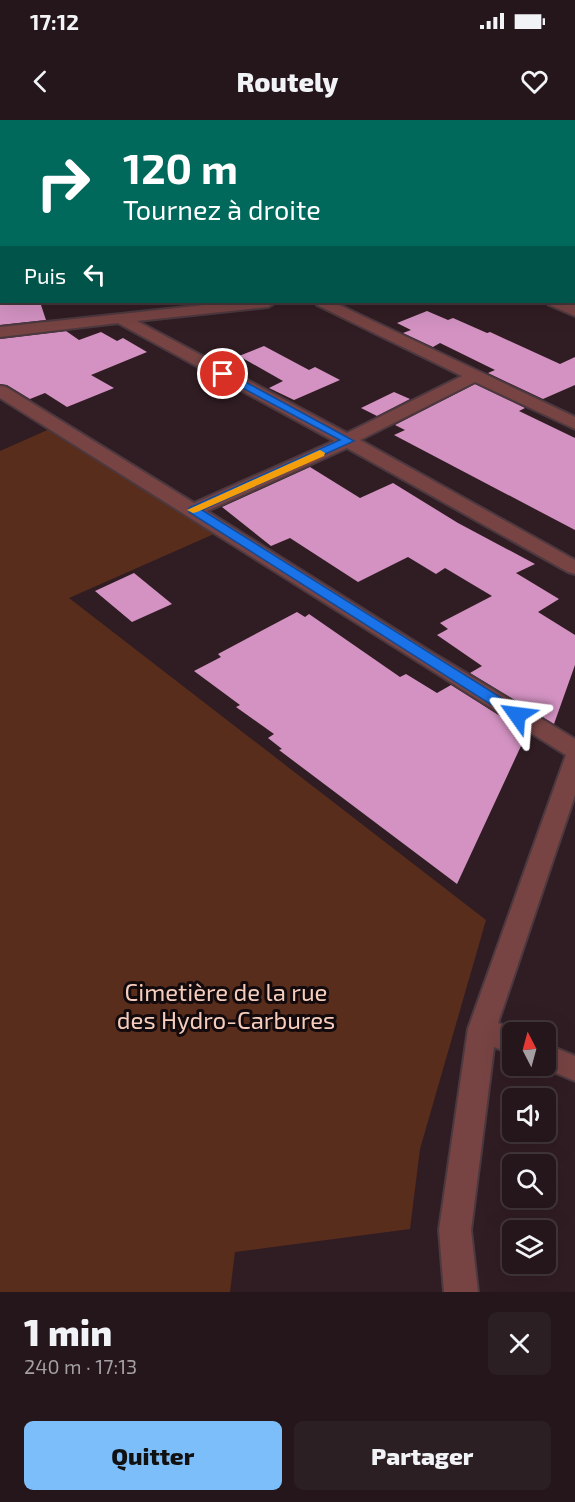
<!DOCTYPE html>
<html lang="fr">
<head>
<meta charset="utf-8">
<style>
	body { margin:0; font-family:"Exo 2",sans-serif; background:#2c1f23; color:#f1f3f6; height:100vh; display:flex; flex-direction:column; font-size:22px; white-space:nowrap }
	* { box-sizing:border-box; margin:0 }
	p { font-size:20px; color:#a39fa2 }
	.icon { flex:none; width:33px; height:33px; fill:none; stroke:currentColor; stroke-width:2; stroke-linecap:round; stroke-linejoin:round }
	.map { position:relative; height:1172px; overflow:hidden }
	.drawer { display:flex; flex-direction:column; background:#24161a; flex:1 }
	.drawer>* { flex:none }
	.top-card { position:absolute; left:0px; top:0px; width:576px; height:183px; box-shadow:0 6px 24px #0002,0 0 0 2px #413539; background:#00695c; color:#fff; overflow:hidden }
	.needle { width:39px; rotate:354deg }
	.tools { position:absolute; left:502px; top:902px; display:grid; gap:12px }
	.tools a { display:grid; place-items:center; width:54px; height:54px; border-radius:9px; background:#24161a; box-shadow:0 6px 24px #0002,0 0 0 2px #413539; font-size:30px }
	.pin { position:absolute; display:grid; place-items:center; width:51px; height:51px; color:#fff; margin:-26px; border:3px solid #fff; border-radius:50%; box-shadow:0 2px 6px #0007 }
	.me { position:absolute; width:66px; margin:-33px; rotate:301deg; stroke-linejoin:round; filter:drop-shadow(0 0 4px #0008) }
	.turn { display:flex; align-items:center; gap:21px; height:126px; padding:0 24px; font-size:27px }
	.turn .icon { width:78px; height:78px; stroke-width:2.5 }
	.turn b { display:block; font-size:42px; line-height:51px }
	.then { display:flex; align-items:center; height:57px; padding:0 24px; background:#0003; gap:12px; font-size:22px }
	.round { display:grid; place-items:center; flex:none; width:63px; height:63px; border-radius:9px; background:#2c1f23 }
	.head { display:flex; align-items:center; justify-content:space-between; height:102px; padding:0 24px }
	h1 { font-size:36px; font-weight:800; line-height:45px }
	.cta { display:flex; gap:12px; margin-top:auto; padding:12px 24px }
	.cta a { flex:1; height:69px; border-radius:9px; background:#7cbef9; color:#111; font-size:24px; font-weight:800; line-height:69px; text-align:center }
	.cta a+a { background:#2c1f23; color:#f1f3f6 }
	.status { display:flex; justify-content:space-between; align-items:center; height:42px; padding:0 30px; background:#24161a; direction:ltr }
	.status svg { height:16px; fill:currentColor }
	header { display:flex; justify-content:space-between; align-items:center; height:78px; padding:0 24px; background:#24161a; font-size:27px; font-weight:800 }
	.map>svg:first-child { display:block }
	.green { fill:#592d1b }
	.building { fill:#d392c2 }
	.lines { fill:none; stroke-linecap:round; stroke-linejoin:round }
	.minor-casing { stroke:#4c393f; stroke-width:4 }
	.minor { fill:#774343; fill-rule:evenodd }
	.route { fill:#1a73e8; stroke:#114b97; stroke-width:1.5 }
	.slow { fill:#f59e0b }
	.labels { text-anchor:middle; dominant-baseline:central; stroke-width:6; stroke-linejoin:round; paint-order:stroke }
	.near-park-label { font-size:24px; fill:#f6cdbc; stroke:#120a0d }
</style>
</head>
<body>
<div class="status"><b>17:12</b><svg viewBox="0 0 49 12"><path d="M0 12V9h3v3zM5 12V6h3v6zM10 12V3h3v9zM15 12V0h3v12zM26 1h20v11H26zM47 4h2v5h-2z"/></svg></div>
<header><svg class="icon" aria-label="back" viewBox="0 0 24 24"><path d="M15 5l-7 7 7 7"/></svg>Routely<svg class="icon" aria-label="heart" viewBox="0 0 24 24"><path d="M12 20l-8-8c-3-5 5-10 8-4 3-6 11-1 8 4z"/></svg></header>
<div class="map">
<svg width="575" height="1172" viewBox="0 0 575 1172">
	<rect width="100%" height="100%" fill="#301d23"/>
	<path class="green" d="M 52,308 L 214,414 L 69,478 L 486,800 L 420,1029 L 410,1109 L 235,1132 L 230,1172 L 0,1172 L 0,331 Z"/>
	<path class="building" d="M 0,182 L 40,182 L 46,200 L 0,205 Z
		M 427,191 L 448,200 L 453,198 L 487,213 L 490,212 L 560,244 L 575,237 L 575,265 L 543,279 L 488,253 L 495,250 L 440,223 L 433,227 L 403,213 L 411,210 L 397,203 Z
		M 66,211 L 79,220 L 101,212 L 117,221 L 123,218 L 147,232 L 91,255 L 114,268 L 67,287 L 45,273 L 30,279 L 7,265 L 0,264 L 0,219 Z
		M 264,226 L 309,250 L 315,247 L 340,260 L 294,280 L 269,268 L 283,261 L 239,236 Z
		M 475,264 L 525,288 L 519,291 L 575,318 L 575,410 L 394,315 L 405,310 L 395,305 Z
		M 394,272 L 410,279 L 377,296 L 361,288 Z
		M 310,347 L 360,378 L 393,363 L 458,403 L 535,444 L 516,453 L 559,479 L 538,492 L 575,515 L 575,545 L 554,604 L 470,553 L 482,546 L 437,515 L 448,509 L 440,503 L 492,476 L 445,448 L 436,454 L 408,437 L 358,462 L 290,418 L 271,426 L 222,387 Z
		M 134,453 L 172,484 L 132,502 L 95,471 Z
		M 297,492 L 305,497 L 309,494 L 400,557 L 406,554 L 437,573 L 451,565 L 527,613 L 457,764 L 279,630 L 282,629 L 268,618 L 274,614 L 236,587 L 240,585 L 194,551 L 221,537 L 218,534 Z"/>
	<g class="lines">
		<g class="minor-casing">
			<path id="minor" d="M 264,0 L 280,0 L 281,2 L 265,2 Z
				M 442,0 L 457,0 L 458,2 L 443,2 Z
				M 496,0 L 510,0 L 495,2 Z
				M 574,88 L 575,88 L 575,96 L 574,96 Z
				M 574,143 L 575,143 L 575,151 L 574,151 Z
				M 0,146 L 2,146 L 2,154 L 0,154 Z
				M 232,182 L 276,182 L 268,187 L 137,201 L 347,313 L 462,256 L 317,185 L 315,182 L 333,182 L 575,297 L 575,309 L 475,262 L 360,320 L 575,440 L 575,454 L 568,452 L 347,328 L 207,391 L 428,530 L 575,619 L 575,675 L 498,903 L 519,912 L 513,912 L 513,934 L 494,927 L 471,1110 L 478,1172 L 444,1172 L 439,1110 L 468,909 L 566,635 L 0,278 L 0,266 L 6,267 L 194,383 L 334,321 L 118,203 L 0,217 L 0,207 Z
				M 546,182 L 566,182 L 575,185 L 575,196 L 549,185 Z
				M 546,924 L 575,936 L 575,961 L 537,945 L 546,945 Z"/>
		</g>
		<use href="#minor" class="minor"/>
	</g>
	<path class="route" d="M 220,252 L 227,252 L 354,321 L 202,390 L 522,591 L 524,595 L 522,598 L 512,598 L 189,392 L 189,388 L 340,320 L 220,256 Z"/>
	<path class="slow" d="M 320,330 L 325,333 L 324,336 L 197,392 L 193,393 L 187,390 Z"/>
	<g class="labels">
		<g class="near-park-label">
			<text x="226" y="871">Cimetière de la rue<tspan x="226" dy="28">des Hydro-Carbures</tspan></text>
		</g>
	</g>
</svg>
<div class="tools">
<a><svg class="needle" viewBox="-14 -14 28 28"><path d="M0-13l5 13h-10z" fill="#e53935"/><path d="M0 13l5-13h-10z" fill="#a39fa2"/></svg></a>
<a><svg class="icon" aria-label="sound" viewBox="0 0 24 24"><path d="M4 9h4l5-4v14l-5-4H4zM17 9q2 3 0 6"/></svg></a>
<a><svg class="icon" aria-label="search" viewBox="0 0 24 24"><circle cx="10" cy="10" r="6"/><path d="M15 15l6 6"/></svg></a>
<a><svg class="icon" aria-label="layers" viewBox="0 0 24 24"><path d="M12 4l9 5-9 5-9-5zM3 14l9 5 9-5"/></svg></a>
</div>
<div class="pin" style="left:223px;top:254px;background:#d93025"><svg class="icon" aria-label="arrive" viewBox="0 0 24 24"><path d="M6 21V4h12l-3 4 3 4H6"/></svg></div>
<svg class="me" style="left:517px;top:595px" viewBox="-20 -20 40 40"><path d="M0-17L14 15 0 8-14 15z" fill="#1a73e8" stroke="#fff" stroke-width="4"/></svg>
<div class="top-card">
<div class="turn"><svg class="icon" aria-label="right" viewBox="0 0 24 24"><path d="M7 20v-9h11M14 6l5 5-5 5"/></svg><div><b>120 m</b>Tournez à droite</div></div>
<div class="then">Puis<svg class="icon" aria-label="left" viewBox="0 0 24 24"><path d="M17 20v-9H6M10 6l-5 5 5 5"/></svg></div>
</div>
</div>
<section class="drawer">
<div class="head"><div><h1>1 min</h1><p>240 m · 17:13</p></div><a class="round"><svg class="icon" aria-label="close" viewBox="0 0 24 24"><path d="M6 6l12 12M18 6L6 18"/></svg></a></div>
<div class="cta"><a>Quitter</a><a>Partager</a></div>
</section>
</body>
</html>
